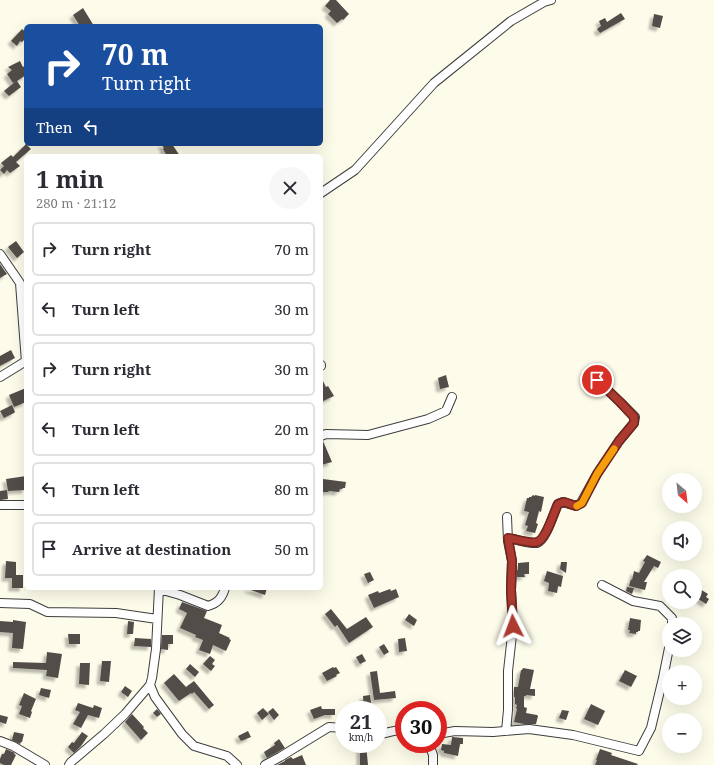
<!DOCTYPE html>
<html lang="en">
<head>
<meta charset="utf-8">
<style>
	body { margin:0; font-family:"Noto Serif",serif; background:#f7f7f7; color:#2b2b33; height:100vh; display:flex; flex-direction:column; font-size:15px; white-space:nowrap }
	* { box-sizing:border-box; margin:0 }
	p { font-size:13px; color:#7c7c81 }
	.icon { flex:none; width:22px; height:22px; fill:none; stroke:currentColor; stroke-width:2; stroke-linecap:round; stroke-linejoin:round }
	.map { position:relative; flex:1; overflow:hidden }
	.panel { position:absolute; left:24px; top:154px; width:299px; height:436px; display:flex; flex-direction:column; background:#fff; border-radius:6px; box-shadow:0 4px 16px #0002 }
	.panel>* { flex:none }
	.hud { position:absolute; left:24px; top:24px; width:299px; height:122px; border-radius:6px; box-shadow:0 4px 16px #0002; background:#1a4fa0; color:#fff; overflow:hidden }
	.needle { width:26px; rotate:152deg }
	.fabs { position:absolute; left:662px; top:473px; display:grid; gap:8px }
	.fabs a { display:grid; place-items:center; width:40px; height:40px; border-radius:50%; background:#fff; box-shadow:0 4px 16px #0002; font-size:20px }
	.speed { position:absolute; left:335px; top:701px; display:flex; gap:8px; font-size:20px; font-weight:700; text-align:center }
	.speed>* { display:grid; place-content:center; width:52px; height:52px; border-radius:50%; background:#fff; box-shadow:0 4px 16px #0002; line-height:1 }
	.speed small { font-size:10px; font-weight:400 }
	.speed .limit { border:6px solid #d22; background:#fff; color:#111 }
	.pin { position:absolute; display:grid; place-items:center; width:34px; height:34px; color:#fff; margin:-17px; border:2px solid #fff; border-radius:50%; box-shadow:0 1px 4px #0007 }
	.me { position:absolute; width:44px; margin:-22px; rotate:357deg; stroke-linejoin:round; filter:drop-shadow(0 0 3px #0008) }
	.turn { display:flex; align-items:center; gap:14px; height:84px; padding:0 12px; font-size:18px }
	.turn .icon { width:52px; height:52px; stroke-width:2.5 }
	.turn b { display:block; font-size:28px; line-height:34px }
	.then { display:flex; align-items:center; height:38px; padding:0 12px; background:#0003; gap:8px; font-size:15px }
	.round { display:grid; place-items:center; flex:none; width:42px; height:42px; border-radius:21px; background:#f7f7f7 }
	.overview { display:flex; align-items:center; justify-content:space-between; height:68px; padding:0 12px }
	h1 { font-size:24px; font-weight:700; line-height:30px }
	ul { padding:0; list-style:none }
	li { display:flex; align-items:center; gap:12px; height:54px; margin:0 8px 6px; padding:0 4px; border:2px solid #e1e1e2; border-radius:6px }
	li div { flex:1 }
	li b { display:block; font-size:15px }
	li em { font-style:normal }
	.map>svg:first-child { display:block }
	.building { fill:#524d48; filter:url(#shadow) }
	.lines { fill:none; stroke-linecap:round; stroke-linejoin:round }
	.minor-casing { stroke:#3e3e3e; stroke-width:10 }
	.minor { stroke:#fff; stroke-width:8 }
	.route-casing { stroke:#70261f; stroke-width:10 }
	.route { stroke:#ad3a30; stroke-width:7 }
	.slow { stroke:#f59e0b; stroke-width:7 }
</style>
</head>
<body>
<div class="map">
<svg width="714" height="765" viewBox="0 0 714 765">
	<defs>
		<filter id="shadow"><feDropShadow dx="-3.5" dy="3.5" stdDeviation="1" flood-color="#0004"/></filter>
	</defs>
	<rect width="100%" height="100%" fill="#fdfcea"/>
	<path class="building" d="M 330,0 L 336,0 L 349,14 L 343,20 L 342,19 L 337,23 L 328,14 L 331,11 L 325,6 Z
		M 83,8 L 94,26 L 80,26 L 73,15 Z
		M 621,13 L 625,19 L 600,33 L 597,29 L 601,26 L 599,21 L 605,18 L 607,22 Z
		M 654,14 L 663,16 L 660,28 L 652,26 Z
		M 22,29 L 26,32 L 26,38 L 22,42 L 20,41 L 17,46 L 11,41 Z
		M 20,61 L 23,67 L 26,65 L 26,75 L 17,81 L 21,87 L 9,96 L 4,91 L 16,81 L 13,83 L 7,74 L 12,70 L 8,67 Z
		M 26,144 L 31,149 L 16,162 L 20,166 L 10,173 L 7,170 L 4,174 L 0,170 L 4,166 L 1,163 L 11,155 L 13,157 Z
		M 161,144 L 172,144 L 180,156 L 167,156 L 163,149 L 164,148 Z
		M 16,241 L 24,252 L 17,258 L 8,247 Z
		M 0,264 L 7,274 L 0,278 Z
		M 11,350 L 15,358 L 0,366 L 0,356 Z
		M 446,375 L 449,387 L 440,389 L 438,378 Z
		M 321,377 L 326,387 L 328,386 L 334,396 L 321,402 Z
		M 26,388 L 26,402 L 14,407 L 9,395 Z
		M 12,405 L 15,412 L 14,413 L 4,418 L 0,411 Z
		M 321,441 L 323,441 L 332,462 L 321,465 Z
		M 26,476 L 26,490 L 8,491 L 6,479 Z
		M 323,479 L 346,482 L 345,488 L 343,488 L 342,489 L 340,489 L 339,492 L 329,491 L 328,492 L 322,492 Z
		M 7,490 L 8,499 L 0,500 L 0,491 Z
		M 533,495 L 535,496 L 535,495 L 544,497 L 541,512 L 539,511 L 536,523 L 538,524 L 535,533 L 526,531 L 528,526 L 525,525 L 529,512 L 524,511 L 527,498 L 529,498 L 529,497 L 531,497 Z
		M 647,555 L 661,562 L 658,568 L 654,566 L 644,582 L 647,582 L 645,590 L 629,586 L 631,579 L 632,580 L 634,571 L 639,573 L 645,562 L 643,561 Z
		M 6,561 L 16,562 L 16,575 L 23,575 L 23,588 L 12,588 L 12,578 L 5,578 Z
		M 529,562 L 529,574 L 524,574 L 525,577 L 517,577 L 517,570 L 518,570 L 518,563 Z
		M 561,562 L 567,562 L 566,573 L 560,569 Z
		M 547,571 L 563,576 L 561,587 L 558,586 L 557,593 L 548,591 L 549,583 L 544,581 Z
		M 370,572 L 374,580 L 368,583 L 364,574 Z
		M 627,587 L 634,588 L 632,594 L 626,591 Z
		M 248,588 L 267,588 L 265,595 L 248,589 Z
		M 390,589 L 391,591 L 396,589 L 399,597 L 374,608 L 368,595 L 378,591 L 379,593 Z
		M 700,589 L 708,594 L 706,597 L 709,599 L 706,604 L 695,597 Z
		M 182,602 L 207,611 L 204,618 L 222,625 L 219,633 L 230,638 L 229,639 L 231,640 L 226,651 L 213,645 L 210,654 L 199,650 L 203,640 L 195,637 L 196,635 L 180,628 L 187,613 L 179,609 Z
		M 331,609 L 347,629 L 366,617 L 373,627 L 349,643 L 337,625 L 335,627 L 325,614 Z
		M 409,614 L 417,620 L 414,626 L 405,620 Z
		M 630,618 L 641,620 L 640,631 L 638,631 L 638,632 L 636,632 L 636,634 L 629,633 L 630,630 L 628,630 Z
		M 13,620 L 26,622 L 23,649 L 12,648 L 13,633 L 0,632 L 0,621 L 13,622 Z
		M 128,621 L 134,622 L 133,634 L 127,634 Z
		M 68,634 L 80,634 L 80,644 L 69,644 Z
		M 162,635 L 173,635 L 173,644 L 168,644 L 168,650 L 161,649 Z
		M 135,638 L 151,639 L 151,647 L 134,646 Z
		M 405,638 L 407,651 L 399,652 L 398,639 Z
		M 384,644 L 389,652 L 384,655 L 379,647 Z
		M 47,652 L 62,654 L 58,678 L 46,676 L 47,670 L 13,668 L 13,662 L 46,663 Z
		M 362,654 L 366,661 L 360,664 L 356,657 Z
		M 210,656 L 215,660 L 212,664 L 215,666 L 211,671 L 203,664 Z
		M 102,661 L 111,661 L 109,682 L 100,681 Z
		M 80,663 L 90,663 L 89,685 L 79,684 Z
		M 190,664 L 199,672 L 195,677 L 186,669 Z
		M 333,667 L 334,668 L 336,667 L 340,673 L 336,675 L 337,676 L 327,681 L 322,673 Z
		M 523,668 L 534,670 L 530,689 L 535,689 L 535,696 L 526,695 L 526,696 L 524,696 L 524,707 L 527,708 L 526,713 L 537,715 L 538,716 L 536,724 L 524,724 L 514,722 L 517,709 L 516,708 L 517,705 L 515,704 L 515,697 L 514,697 L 514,687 L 518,687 L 521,670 L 522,670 Z
		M 625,670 L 637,676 L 631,687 L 619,681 Z
		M 377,671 L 380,693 L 395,691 L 396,698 L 374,700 L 370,672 Z
		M 174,674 L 186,687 L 194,681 L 214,705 L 209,709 L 194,692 L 192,694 L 191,693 L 179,701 L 164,683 Z
		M 125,686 L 132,691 L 128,697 L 121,692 Z
		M 41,688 L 51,690 L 49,698 L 39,695 Z
		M 24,693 L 36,699 L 31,711 L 32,712 L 30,718 L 19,714 L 22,706 L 19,705 Z
		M 370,695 L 372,710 L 364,710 L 363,696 Z
		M 78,703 L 93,708 L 94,705 L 102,708 L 99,718 L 88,715 L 81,728 L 73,724 L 80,712 L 75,710 Z
		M 591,704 L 605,711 L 598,725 L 584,719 Z
		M 321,706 L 322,709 L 335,709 L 335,715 L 325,715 L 314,719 L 310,710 Z
		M 263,708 L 269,714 L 262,720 L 257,713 Z
		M 273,708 L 279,715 L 274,720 L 268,712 Z
		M 157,709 L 161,714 L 157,717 L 153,713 Z
		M 562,710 L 569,711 L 566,720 L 559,718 Z
		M 132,714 L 144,727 L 143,728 L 148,733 L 141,740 L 125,722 Z
		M 0,715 L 8,717 L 6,724 L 0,722 Z
		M 248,731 L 251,737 L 241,741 L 238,736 Z
		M 14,732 L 24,734 L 22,742 L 21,742 L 20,744 L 12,740 Z
		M 82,732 L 88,736 L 81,746 L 74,753 L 68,747 L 72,742 L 74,743 Z
		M 452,737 L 463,738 L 463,744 L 460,744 L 458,756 L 444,753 L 444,751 L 441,750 L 442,744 L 451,745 Z
		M 279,739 L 285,748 L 267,758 L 264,752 L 275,745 L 274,743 Z
		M 360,744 L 366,744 L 368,765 L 360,765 Z
		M 6,749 L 15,753 L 14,754 L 16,755 L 11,765 L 4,765 L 0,763 L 0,759 L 2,754 L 4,754 Z
		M 600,749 L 612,753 L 611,755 L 638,764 L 637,765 L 595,765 L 597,760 L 596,760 Z
		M 302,755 L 306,765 L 277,765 L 285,761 L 285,760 L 291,757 L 293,759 Z"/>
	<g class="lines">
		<g class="minor-casing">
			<path id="minor" d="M 321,193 L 355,170 L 434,83 L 511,21 L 544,2 L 551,0
				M 0,254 L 20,283 L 26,362
				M 321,366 L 321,365
				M 0,377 L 26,361
				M 321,436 L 326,434 L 368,435 L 428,419 L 446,411 L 452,397
				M 0,505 L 26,505
				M 508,538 C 515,539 531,544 537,543 C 546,540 554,512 558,504 L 563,502 L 576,506 L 581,503 L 597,474 L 619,441 L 634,423 L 635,417 L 620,402 L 597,380
				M 602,585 L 633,601 L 660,606 L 672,618 L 672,624
				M 159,588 L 156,649 L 152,678 L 150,685 L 155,697 L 182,734 L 194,746 L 227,756 L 237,765
				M 159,589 L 180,595 L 208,606 C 218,603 222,598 225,588
				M 0,603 L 30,604 L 47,612 L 116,613 L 157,619
				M 506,731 L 508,710 L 508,671 L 513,626 L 511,590 L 512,561 L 508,541 L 507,517
				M 378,734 C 387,734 395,729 404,730
				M 438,734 L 455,731 L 493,732 L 529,729 L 573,735 L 639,751 L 651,728 L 663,678 L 669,648
				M 0,741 L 13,746 L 45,765
				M 429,744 L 433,755 L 433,765
				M 69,765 L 71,762 L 104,734 L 125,714 L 150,685
				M 265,765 L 280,757 L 329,727 L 344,728"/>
		</g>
		<use href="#minor" class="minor"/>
	</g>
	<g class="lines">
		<g class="route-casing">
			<path id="route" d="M 513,626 L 511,590 L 512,561 L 508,538 C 515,539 531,544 537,542 C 546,540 554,512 558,504 L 564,502 L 576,506 L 582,503 L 597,474 L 619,441 L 634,423 L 634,417 L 620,402 L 597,380"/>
		</g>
		<use href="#route" class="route"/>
		<path class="slow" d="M 577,506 L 582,503 L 597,474 L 614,449"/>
	</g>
</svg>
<div class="fabs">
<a><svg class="needle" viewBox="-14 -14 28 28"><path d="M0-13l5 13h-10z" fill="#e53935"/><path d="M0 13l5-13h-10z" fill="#7c7c81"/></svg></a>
<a><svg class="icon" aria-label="sound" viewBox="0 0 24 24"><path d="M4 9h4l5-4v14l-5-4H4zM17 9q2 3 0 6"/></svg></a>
<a><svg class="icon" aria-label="search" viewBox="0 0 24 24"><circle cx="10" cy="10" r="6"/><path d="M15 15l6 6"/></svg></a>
<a><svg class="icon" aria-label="layers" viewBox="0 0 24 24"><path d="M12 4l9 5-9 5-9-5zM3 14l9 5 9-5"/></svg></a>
<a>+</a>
<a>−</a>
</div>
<div class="speed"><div>21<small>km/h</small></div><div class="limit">30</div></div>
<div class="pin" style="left:597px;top:380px;background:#d93025"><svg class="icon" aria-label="arrive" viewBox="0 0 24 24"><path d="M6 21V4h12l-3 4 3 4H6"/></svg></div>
<svg class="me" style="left:513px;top:626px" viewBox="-20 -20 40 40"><path d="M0-17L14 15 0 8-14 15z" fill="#ad3a30" stroke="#fff" stroke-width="4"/></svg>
<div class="hud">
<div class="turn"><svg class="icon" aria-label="right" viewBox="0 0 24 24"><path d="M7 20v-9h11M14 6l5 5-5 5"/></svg><div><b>70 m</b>Turn right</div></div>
<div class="then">Then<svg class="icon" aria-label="left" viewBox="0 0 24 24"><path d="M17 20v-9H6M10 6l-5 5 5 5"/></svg></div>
</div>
<section class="panel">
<div class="overview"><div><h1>1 min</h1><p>280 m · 21:12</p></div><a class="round"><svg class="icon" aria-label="close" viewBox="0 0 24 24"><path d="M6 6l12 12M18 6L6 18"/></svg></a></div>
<ul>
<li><svg class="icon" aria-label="right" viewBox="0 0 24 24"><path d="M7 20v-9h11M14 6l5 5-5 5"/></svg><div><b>Turn right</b></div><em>70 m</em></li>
<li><svg class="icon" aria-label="left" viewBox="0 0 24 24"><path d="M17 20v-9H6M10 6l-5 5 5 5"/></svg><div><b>Turn left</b></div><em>30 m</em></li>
<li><svg class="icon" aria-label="right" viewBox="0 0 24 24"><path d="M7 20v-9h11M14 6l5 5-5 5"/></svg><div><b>Turn right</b></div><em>30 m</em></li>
<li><svg class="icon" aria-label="left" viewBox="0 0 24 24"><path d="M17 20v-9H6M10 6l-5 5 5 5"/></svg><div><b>Turn left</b></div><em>20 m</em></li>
<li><svg class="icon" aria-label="left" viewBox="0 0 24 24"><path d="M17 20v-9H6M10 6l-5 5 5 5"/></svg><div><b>Turn left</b></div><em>80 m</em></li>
<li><svg class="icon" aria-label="arrive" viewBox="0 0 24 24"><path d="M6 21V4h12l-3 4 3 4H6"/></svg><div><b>Arrive at destination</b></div><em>50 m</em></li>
</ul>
</section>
</div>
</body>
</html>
